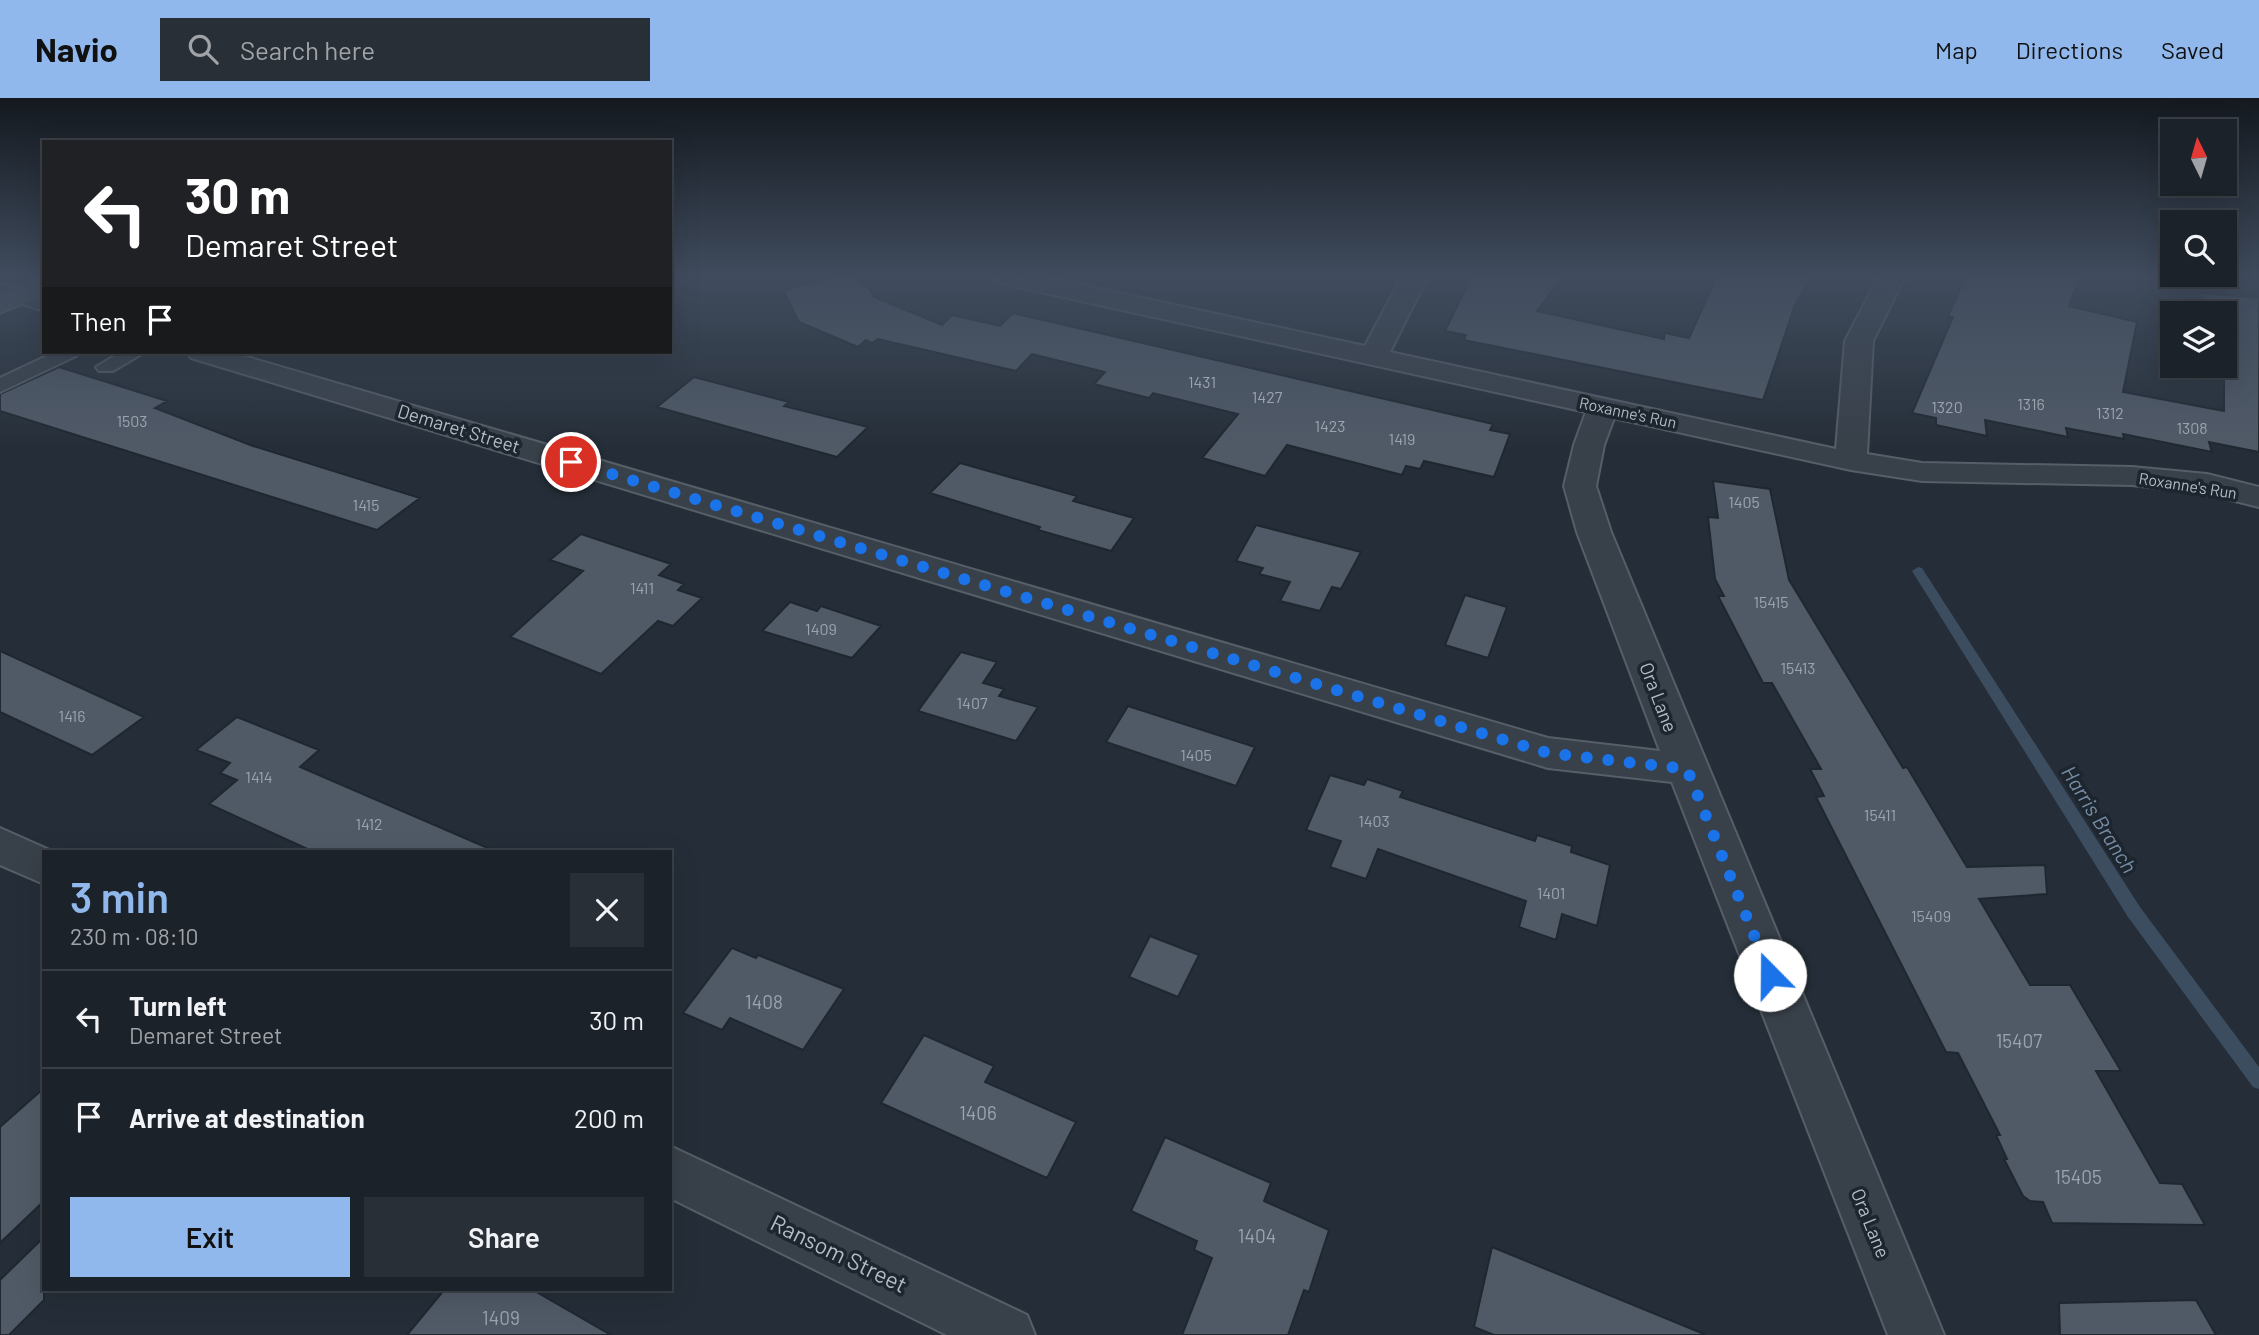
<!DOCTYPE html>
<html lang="en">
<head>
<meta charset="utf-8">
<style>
	body { margin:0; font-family:Barlow,sans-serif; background:#292f36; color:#f1f3f6; height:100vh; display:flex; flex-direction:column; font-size:26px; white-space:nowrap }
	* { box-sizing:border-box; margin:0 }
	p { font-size:23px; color:#a0a4a8 }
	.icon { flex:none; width:38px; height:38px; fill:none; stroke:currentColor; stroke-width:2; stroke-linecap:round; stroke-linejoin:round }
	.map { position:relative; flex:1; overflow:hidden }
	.panel { position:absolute; left:42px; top:752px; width:630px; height:441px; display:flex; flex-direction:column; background:#1c222a; border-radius:0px; box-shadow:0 7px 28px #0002,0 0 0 2px #3a3f47 }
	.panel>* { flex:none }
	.guide { position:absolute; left:42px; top:42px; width:630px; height:214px; border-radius:0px; box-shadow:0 7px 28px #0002,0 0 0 2px #3a3f47; background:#202124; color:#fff; overflow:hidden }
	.needle { width:46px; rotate:355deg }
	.fabs { position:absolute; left:2160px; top:21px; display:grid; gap:14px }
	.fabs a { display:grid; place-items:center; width:77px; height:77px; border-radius:0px; background:#1c222a; box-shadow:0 7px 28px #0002,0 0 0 2px #3a3f47; font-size:35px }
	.pin { position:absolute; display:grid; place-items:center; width:60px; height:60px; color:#fff; margin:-30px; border:4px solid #fff; border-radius:50%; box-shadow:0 2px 7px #0007 }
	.me { position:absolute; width:77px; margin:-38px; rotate:338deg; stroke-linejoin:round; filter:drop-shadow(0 0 5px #0008) }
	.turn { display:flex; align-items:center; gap:24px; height:147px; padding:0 28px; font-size:32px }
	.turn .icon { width:91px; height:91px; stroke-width:2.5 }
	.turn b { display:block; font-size:49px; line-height:60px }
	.then { display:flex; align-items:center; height:66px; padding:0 28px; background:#0003; gap:14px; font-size:26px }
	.round { display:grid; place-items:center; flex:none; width:74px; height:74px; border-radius:0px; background:#292f36 }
	.head { display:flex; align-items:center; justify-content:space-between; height:119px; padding:0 28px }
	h1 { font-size:42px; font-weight:600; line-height:52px; color:#91b8ec }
	.action { display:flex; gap:14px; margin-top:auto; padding:14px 28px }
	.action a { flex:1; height:80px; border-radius:0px; background:#91b8ec; color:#111; font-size:28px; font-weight:600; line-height:80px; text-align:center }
	.action a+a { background:#292f36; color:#f1f3f6 }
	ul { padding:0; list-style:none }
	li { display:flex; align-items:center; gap:21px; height:98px; padding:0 28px; border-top:2px solid #3a3f47 }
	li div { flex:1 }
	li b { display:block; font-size:26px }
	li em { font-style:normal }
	header { display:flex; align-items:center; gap:42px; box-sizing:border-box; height:98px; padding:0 35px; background:#91b8ec; color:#111 }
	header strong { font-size:33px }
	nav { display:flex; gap:38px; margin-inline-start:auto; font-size:24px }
	.search { width:490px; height:63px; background:#292f36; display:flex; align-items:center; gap:18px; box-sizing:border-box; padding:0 24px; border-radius:0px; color:#a0a4a8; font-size:26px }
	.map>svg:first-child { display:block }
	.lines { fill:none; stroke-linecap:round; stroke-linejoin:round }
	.stream { fill:#3c4d60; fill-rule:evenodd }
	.building { fill:#505a67; stroke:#1f2730; stroke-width:2 }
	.service-casing { stroke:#565e67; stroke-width:4 }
	.minor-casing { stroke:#565e67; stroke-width:4 }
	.secondary-casing { stroke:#565e67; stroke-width:4 }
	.service { fill:#384049; fill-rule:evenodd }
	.minor { fill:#384049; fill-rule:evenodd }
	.secondary { fill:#474f5b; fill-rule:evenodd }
	.route { stroke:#1a73e8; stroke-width:12; stroke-dasharray:0 21.6 }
	.labels { text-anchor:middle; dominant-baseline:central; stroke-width:7; stroke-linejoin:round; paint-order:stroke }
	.number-label { font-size:16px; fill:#9aa3ae }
	.far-street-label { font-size:16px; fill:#b3bbc5; stroke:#1d252e }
	.street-label { font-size:19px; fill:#b3bbc5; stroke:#1d252e }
	.near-number-label { font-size:19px; fill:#9aa3ae }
	.water-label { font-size:21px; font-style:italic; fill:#778da5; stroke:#1d252e }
	.near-street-label { font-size:23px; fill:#b3bbc5; stroke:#1d252e }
</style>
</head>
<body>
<header>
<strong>Navio</strong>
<div class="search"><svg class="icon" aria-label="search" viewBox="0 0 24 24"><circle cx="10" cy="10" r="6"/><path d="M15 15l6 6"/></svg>Search here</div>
<nav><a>Map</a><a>Directions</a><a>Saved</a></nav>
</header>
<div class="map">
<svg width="2259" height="1237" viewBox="0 0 2259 1237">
	<rect width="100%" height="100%" fill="#252e38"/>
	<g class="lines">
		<path class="stream" d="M 1918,469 L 1922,470 L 2140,809 L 2259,969 L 2259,991 L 2253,989 L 2128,819 L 1912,473 Z"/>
	</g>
	<path class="building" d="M 841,178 L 854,178 L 861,187 L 866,186 L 874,199 L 942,227 L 952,217 L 1000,228 L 1013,215 L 1493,326 L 1490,332 L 1510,336 L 1494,379 L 1424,363 L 1420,371 L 1406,368 L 1402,377 L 1287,347 L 1265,378 L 1202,360 L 1238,316 L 1153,295 L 1149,300 L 1094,286 L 1105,274 L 1032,256 L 1016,273 L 878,241 L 872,245 L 866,242 L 858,249 L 799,224 L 783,192 Z
		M 1472,178 L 1563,178 L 1537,213 L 1664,241 L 1665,235 L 1689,240 L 1717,178 L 1812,178 L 1795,207 L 1763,302 L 1464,242 L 1466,237 L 1445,233 Z
		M 1966,178 L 2080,178 L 2069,208 L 2137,224 L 2123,294 L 2224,313 L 2224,215 L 2214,215 L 2199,195 L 2259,200 L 2259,354 L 2209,344 L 2212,354 L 2123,336 L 2124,341 L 2066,330 L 2068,339 L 1985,322 L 1987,338 L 1936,327 L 1936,320 L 1912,315 L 1953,219 L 1948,218 Z
		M 59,269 L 167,303 L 155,310 L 253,348 L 420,400 L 377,432 L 0,313 L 0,296 Z
		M 694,279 L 789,304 L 784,308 L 868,329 L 837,359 L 657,309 Z
		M 960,365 L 1077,398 L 1073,403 L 1134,420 L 1111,453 L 1038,432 L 1040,429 L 930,395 Z
		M 1713,383 L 1770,391 L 1789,482 L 1903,670 L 1907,669 L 1967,769 L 2045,767 L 2047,796 L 1979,801 L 2030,887 L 2070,887 L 2121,973 L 2096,973 L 2160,1085 L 2182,1086 L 2205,1127 L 2052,1125 L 2043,1104 L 2030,1103 L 2023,1098 L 2004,1061 L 2007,1061 L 1996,1037 L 2000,1037 L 1958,955 L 1946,954 L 1816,699 L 1824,698 L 1810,671 L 1821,671 L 1772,585 L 1763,585 L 1718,498 L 1724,498 L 1715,481 L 1708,419 L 1718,420 Z
		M 1256,427 L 1361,454 L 1341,491 L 1332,489 L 1320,513 L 1280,503 L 1290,484 L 1259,476 L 1263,470 L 1236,463 Z
		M 581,436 L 671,466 L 659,477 L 684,486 L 678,492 L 702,500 L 673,528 L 658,523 L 601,576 L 510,539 L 583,473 L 550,462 Z
		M 1465,497 L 1507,509 L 1488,560 L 1445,547 Z
		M 790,504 L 817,513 L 821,508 L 881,528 L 852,560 L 762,533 Z
		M 0,553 L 116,606 L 144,619 L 92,657 L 0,614 Z
		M 961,554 L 997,564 L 983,585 L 1004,591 L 999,598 L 1038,609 L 1016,643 L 918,613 Z
		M 1128,608 L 1255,649 L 1236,688 L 1106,644 Z
		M 237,619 L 319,652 L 300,669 L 497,754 L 314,754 L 209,706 L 237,682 L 220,675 L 230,665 L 196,652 Z
		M 1330,677 L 1364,687 L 1367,681 L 1403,693 L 1400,699 L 1535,743 L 1537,737 L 1572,748 L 1571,754 L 1610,767 L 1597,828 L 1562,816 L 1556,842 L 1519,829 L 1526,803 L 1378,751 L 1366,781 L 1330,769 L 1341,743 L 1306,732 Z
		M 1150,838 L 1199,857 L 1178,899 L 1129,879 Z
		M 732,850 L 756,860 L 758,857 L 844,891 L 803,952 L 730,920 L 722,932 L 683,915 Z
		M 924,937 L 994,968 L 985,984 L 1076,1024 L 1047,1080 L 881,1005 Z
		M 44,990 L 44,1103 L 0,1145 L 0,1029 Z
		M 1165,1039 L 1271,1085 L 1264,1103 L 1329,1132 L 1309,1194 L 1304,1192 L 1288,1237 L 1182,1237 L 1212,1160 L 1194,1152 L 1197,1143 L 1131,1113 Z
		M 44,1139 L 44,1202 L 9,1237 L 0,1237 L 0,1182 Z
		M 1492,1149 L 1704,1236 L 1704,1237 L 1494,1237 L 1474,1229 Z
		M 444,1192 L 533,1192 L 611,1237 L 407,1237 Z
		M 2196,1202 L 2216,1237 L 2060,1237 L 2059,1205 Z"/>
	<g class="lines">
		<g class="service-casing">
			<path id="service" d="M 0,186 L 28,193 L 31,197 L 22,202 L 0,196 Z
				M 55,254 L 79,254 L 76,258 L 0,294 L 0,280 Z
				M 121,254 L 145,254 L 113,273 L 99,273 L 96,269 Z"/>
		</g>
		<g class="minor-casing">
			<path id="minor" d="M 991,178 L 1040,178 L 1365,248 L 1402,178 L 1428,178 L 1390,254 L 1836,351 L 1845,243 L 1879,178 L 1905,178 L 1873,243 L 1867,356 L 1922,365 L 2132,369 L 2207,376 L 2259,389 L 2259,409 L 2207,396 L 2132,387 L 1922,383 L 1851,372 L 1614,320 L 1604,347 L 1596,388 L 1611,434 L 1944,1237 L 1888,1237 L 1672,684 L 1548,670 L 191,260 L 187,254 L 230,254 L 1548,640 L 1660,653 L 1577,434 L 1564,388 L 1574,347 L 1586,314 L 1004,186 L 995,183 Z
				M 22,189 L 44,196 L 44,213 L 13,203 L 9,197 L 13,191 Z
				M 0,730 L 54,754 L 44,754 L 44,786 L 0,767 Z
				M 670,1048 L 1027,1217 L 1035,1237 L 947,1237 L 670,1100 Z"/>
		</g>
		<g class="secondary-casing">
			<path id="secondary" d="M 44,179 L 44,197 L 0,215 L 0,197 Z"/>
		</g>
		<use href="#service" class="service"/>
		<use href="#minor" class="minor"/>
		<use href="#secondary" class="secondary"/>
	</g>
	<linearGradient id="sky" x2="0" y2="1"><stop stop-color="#14191f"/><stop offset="0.51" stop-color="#404c5e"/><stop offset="1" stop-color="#404c5e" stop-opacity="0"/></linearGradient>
	<rect width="2259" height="351" fill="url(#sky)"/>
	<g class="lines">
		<path class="route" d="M 571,364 L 1548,655 L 1687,671 L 1770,877"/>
	</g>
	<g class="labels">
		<g class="number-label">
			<text x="1202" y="283">1431</text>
			<text x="1267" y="298">1427</text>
			<text x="2031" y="305">1316</text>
			<text x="1947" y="308">1320</text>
			<text x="2110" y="314">1312</text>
			<text x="132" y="322">1503</text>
			<text x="1330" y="327">1423</text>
			<text x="2192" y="329">1308</text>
			<text x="1402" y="340">1419</text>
			<text x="1744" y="403">1405</text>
			<text x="366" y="406">1415</text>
			<text x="642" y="489">1411</text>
			<text x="1771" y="503">15415</text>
			<text x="821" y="530">1409</text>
			<text x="1798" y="569">15413</text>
			<text x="972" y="604">1407</text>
			<text x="72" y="617">1416</text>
			<text x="1196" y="656">1405</text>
			<text x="259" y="678">1414</text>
			<text x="1880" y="716">15411</text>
			<text x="1374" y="722">1403</text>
			<text x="369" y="725">1412</text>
			<text x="1551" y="794">1401</text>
			<text x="1931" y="817">15409</text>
		</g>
		<g class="far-street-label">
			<text transform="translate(1628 314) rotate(12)">Roxanne's Run</text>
			<text transform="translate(2188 387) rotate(9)">Roxanne's Run</text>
		</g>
		<g class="street-label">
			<text transform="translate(459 330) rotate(17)">Demaret Street</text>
			<text transform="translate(1659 599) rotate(69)">Ora Lane</text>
			<text transform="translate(1871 1125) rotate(68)">Ora Lane</text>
		</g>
		<g class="near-number-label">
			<text x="764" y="903">1408</text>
			<text x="2019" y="942">15407</text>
			<text x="978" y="1014">1406</text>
			<text x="2078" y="1078">15405</text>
			<text x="1257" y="1137">1404</text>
			<text x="501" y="1219">1409</text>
		</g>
		<g class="water-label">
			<text transform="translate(2100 721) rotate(58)">Harris Branch</text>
		</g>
		<g class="near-street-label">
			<text transform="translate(839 1155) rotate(26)">Ransom Street</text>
		</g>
	</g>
</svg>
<div class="fabs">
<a><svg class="needle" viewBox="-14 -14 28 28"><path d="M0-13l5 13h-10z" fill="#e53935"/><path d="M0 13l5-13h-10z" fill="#a0a4a8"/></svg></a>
<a><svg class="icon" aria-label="search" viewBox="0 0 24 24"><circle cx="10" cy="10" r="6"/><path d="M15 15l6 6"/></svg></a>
<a><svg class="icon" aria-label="layers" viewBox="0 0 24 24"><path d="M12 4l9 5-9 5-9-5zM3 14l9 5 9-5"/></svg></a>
</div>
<div class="pin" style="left:571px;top:364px;background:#d93025"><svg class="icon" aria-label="arrive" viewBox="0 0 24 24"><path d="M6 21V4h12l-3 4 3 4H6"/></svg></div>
<svg class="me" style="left:1770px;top:877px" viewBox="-20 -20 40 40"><circle r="19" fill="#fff"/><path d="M0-13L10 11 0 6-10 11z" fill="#1a73e8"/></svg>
<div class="guide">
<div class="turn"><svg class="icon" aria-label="left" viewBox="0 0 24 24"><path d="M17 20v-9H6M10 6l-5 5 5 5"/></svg><div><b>30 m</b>Demaret Street</div></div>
<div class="then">Then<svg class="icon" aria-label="arrive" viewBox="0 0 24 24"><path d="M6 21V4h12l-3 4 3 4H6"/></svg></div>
</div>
<section class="panel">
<div class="head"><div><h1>3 min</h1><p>230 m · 08:10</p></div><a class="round"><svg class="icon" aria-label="close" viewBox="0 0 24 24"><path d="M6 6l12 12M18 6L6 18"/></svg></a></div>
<ul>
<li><svg class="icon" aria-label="left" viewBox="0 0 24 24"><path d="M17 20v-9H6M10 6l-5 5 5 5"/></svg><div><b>Turn left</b><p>Demaret Street</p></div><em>30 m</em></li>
<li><svg class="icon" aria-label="arrive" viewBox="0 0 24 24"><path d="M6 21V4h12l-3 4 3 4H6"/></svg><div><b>Arrive at destination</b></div><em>200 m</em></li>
</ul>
<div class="action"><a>Exit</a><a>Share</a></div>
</section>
</div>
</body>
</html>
